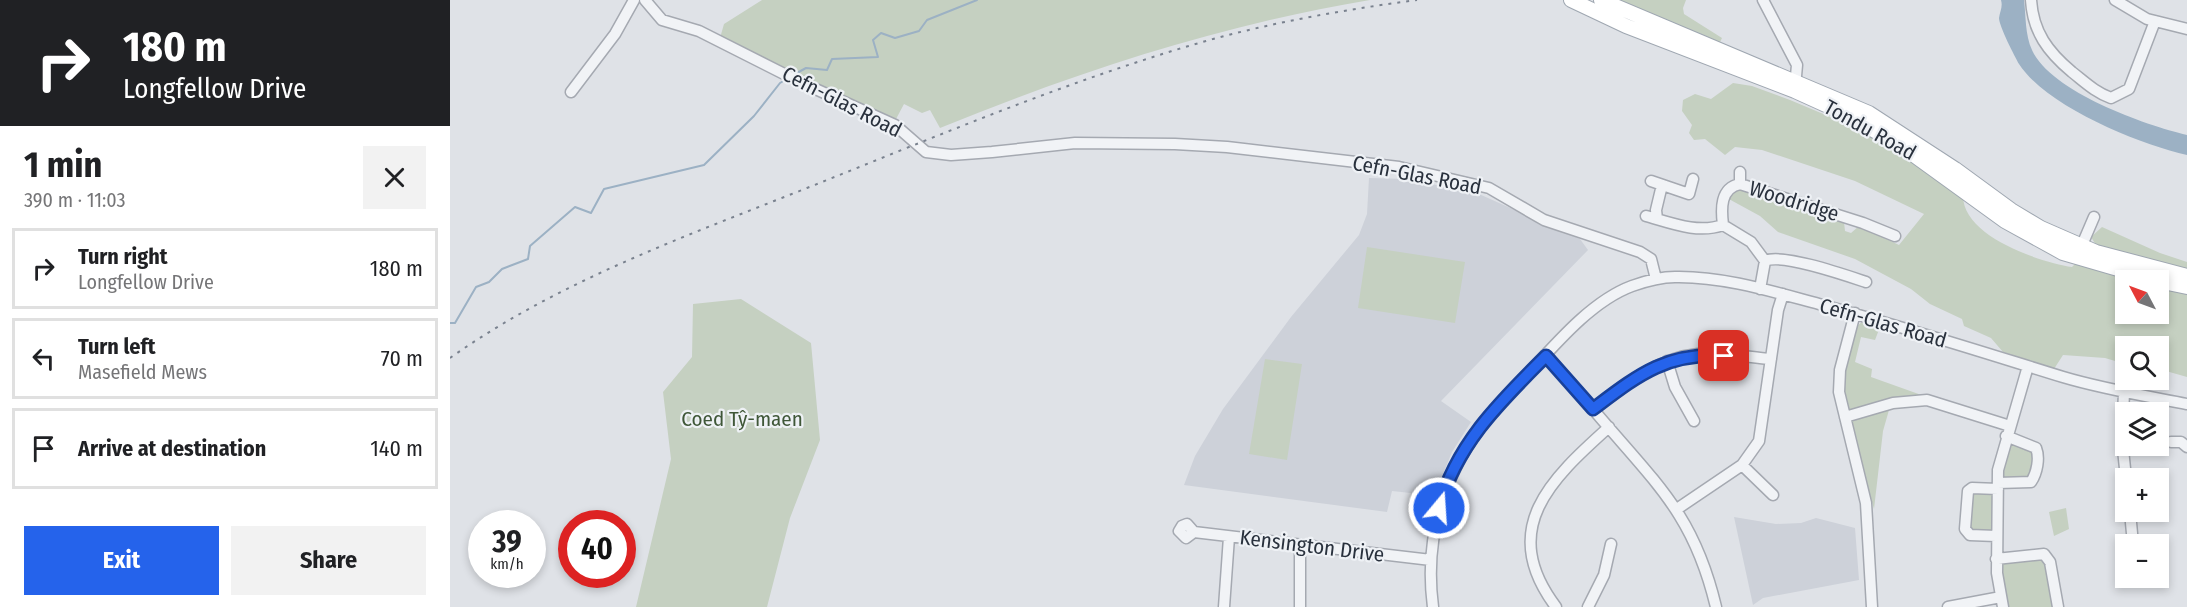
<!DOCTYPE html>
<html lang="en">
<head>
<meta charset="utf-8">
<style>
	body { margin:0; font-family:"Fira Sans Condensed",sans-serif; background:#f2f2f2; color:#202124; height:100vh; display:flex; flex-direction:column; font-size:22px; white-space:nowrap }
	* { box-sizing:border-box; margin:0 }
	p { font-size:20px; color:#757577 }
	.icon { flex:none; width:33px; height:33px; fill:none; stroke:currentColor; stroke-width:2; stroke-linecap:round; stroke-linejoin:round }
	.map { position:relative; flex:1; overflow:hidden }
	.drawer { display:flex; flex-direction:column; background:#fff; width:450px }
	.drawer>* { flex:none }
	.hud { background:#202124; color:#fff; overflow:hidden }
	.needle { width:39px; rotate:311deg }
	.controls { position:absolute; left:1665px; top:270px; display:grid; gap:12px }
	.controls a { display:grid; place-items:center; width:54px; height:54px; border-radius:0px; background:#fff; box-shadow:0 3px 9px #0003; font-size:30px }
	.speed { position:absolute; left:18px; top:510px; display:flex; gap:12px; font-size:30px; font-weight:700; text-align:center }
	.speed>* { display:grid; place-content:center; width:78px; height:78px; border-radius:50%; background:#fff; box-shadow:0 3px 9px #0003; line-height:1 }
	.speed small { font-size:15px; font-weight:400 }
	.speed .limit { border:9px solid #d22; background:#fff; color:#111 }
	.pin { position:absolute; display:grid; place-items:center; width:51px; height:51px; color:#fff; margin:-26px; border-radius:12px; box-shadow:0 3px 9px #0006 }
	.me { position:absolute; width:66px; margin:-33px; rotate:18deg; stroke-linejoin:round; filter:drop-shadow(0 0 4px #0008) }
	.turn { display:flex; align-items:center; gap:21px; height:126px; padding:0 24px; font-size:27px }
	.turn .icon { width:78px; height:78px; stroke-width:2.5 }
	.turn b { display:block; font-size:42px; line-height:51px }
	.round { display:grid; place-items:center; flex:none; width:63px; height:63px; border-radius:0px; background:#f2f2f2 }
	.overview { display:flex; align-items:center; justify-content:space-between; height:102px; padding:0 24px }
	h1 { font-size:36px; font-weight:700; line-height:45px }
	.button { display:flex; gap:12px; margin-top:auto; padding:12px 24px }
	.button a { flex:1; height:69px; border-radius:0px; background:#2563eb; color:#fff; font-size:24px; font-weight:700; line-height:69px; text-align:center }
	.button a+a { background:#f2f2f2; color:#202124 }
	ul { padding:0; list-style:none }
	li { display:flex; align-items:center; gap:18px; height:81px; margin:0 12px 9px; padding:0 12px; border:3px solid #e0e0e0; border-radius:0px }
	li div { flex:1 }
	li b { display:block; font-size:22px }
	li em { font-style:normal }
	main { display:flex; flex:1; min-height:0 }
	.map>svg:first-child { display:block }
	.built { fill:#cdd1d9 }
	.green { fill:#c5d0c1 }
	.water { fill:#9cb1c4 }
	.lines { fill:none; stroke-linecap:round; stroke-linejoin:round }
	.stream { stroke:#9cb1c4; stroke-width:2 }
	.minor-casing { stroke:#a5a9b1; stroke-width:13 }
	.major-casing { stroke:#9fa7b1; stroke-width:16 }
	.minor { stroke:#f1f3f6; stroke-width:10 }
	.major { stroke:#fff; stroke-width:14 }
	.rail { stroke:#7a828f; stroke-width:2; stroke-dasharray:3 6; stroke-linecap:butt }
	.route-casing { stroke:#184099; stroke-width:15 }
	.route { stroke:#2563eb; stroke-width:10 }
	.labels { text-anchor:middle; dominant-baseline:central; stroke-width:4.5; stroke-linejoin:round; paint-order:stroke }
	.street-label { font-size:21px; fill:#29313d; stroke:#eef1f5 }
	.park-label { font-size:21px; fill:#3f5738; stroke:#eef1f5 }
</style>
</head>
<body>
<main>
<section class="drawer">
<div class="hud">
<div class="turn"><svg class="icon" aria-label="right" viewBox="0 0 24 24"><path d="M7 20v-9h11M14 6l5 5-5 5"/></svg><div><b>180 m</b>Longfellow Drive</div></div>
</div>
<div class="overview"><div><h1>1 min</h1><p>390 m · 11:03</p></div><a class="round"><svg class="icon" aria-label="close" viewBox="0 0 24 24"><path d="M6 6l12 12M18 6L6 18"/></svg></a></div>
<ul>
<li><svg class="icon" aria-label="right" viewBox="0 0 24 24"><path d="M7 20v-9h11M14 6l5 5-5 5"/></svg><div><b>Turn right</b><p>Longfellow Drive</p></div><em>180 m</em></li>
<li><svg class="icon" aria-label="left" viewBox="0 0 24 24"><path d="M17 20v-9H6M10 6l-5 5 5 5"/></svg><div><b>Turn left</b><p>Masefield Mews</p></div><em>70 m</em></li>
<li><svg class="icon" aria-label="arrive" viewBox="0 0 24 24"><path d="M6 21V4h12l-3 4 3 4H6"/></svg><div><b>Arrive at destination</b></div><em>140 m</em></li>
</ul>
<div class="button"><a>Exit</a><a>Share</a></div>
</section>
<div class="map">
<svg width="1737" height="607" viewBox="0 0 1737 607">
	<rect width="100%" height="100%" fill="#dfe2e7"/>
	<path class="built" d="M 919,178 L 958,179 L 1029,194 L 1130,239 L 1138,250 L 991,401 L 1021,422 L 1002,452 L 980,506 L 969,504 L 970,494 L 942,491 L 937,512 L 734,485 L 745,456 L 773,409 L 841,317 L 909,235 L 917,214 Z
		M 1284,517 L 1326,524 L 1351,523 L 1366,518 L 1405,528 L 1409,580 L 1313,598 L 1303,605 Z"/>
	<path class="green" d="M 312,0 L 920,0 C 771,25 630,71 490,128 L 480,110 L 472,113 L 454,104 L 446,119 L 401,102 L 270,38 L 274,24 Z
		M 1168,0 L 1236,0 L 1233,8 L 1234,14 L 1272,38 L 1270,42 Z
		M 1283,83 L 1302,86 L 1340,100 L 1428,137 L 1513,195 C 1512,236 1589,262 1622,267 L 1626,263 L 1681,280 L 1676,280 L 1676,314 L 1708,314 L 1709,288 L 1737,294 L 1737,377 L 1709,369 L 1708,346 L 1676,346 L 1675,364 L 1655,358 L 1613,355 L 1604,369 L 1598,368 L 1553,352 L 1541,338 L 1514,326 L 1512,319 L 1480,304 L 1461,289 L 1405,259 L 1328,232 L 1310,216 L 1277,198 L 1286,188 L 1394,222 L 1395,231 L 1401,233 L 1409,226 L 1449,245 L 1474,214 L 1405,181 L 1312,150 L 1285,147 L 1275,155 L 1255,139 L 1244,140 L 1239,133 L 1242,125 L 1232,111 L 1233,100 L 1245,94 L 1261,99 Z
		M 1652,227 L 1710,253 L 1737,262 L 1737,271 L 1646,245 L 1641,237 Z
		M 917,247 L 1015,262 L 1005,323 L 908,308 Z
		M 291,299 L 361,343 L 370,440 L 340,518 L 317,607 L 186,607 L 221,459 L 213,392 L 242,357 L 243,304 Z
		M 1412,322 L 1430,327 L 1425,340 L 1411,337 L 1405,362 L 1422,369 L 1421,377 L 1477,397 L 1439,410 L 1433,431 L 1424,509 L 1393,396 L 1393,379 L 1407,326 Z
		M 815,359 L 852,364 L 837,460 L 799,454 Z
		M 1560,442 L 1585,452 L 1581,476 L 1554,481 L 1552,477 Z
		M 1522,491 L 1544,494 L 1543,531 L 1520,531 Z
		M 1616,508 L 1619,529 L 1604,536 L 1599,512 Z
		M 1595,558 L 1606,607 L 1556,607 L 1551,562 Z"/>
	<path class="water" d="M 1551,0 L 1574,0 C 1576,16 1575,35 1582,50 C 1601,92 1695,125 1737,135 L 1737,155 C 1689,144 1597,107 1569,64 C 1565,57 1549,26 1549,18 C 1550,11 1553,7 1551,0 Z"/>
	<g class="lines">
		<path class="stream" d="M 345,74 L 356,68 L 377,70 L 382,59 L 428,57 L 423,40 L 431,33 L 445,38 L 469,31 L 477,20 L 527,0
			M 0,323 L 5,323 L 26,287 L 39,282 L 52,269 L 78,259 L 80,246 L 125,207 L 141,213 L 154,189 L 254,165 L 304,116 L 330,83 L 337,79"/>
		<g class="minor-casing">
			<path id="minor" d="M 195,0 L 212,20 L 249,31 L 350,82 L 445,125 L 476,152 L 501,155 L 542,152 L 625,143 L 725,144 L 777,147 L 949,167 L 1039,188 L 1094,220 L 1190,252 L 1201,259 L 1206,279
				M 1313,0 L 1347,65 L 1345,87
				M 1581,0 C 1583,32 1598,52 1622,72 C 1636,83 1645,92 1661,98 L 1679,89 L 1705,21
				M 1665,0 L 1697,19 L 1737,29
				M 121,92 L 165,34 L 184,0
				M 1290,172 L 1290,184
				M 1201,181 L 1239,194 L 1243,179
				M 1196,216 C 1221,223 1248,234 1273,225 L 1301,242 L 1315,261 C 1332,253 1395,275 1416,282
				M 1207,219 L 1206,210 L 1212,185
				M 1273,225 C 1271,209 1270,188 1290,184 L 1413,223 L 1445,236
				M 1629,252 L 1644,217
				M 1310,289 L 1315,261
				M 1405,313 L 1390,370 L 1389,392 L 1416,503 L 1422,607
				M 1096,356 C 1119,379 1138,404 1160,429 C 1214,491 1246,523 1266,607
				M 1217,361 L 1225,387 L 1244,421
				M 1674,392 L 1672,440 L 1676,478
				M 1143,409 C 1175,385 1207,358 1248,354 C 1271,352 1297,357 1321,359
				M 1395,417 L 1443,403 L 1477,400 L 1560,426
				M 1721,442 L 1731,442 L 1737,447
				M 1292,465 L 1323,495
				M 1548,483 L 1581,482 C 1587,473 1590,458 1586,448 L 1556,436
				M 1227,509 L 1292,465 L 1309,441 L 1328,310 L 1333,294
				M 1680,512 L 1683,544
				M 744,532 L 737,524 L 732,526 L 729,531 L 736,538 L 744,532 L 981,560
				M 1546,536 L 1520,535 L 1515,529 L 1518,491 L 1522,488 L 1548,489
				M 850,545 L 850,607
				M 1546,559 L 1594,554 L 1600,562 L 1608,607
				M 1681,578 L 1686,580 L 1691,578
				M 774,607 L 779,537
				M 983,607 C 972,523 1003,450 1062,391 C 1096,356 1136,303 1182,286 C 1196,281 1211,277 1225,277 C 1273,276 1324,292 1369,304 C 1451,326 1532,352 1613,377 C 1653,389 1696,396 1737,404
				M 1106,607 C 1047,529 1101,479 1159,427
				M 1138,607 L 1154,575 L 1161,544
				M 1498,607 L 1551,597
				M 1553,607 L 1547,573 L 1548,470 L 1578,366"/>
		</g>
		<g class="major-casing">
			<path id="major" d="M 1121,0 L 1176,26 L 1345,91 L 1387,110 L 1450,145 L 1555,221 L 1613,253 L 1706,280
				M 1151,0 L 1419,113 L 1505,169 L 1561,210 L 1591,228 L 1646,252 L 1737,276
				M 1708,281 L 1737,287"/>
		</g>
		<use href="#minor" class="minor"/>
		<use href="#major" class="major"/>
		<path class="rail" d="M 0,358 C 109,281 234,237 357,188 C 490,135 624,78 763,39 C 830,21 899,9 967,0"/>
	</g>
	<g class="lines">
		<g class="route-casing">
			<path id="route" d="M 989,508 C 1006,444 1051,401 1096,356 L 1143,409 C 1187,376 1216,352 1274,356"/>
		</g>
		<use href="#route" class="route"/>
	</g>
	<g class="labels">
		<g class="street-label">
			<text transform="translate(392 102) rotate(27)">Cefn-Glas Road</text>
			<text transform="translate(1420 130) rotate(29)">Tondu Road</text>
			<text transform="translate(967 175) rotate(11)">Cefn-Glas Road</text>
			<text transform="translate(1344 201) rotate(17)">Woodridge</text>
			<text transform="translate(1433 323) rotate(16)">Cefn-Glas Road</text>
			<text transform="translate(862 546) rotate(7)">Kensington Drive</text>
		</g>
		<g class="park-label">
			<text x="292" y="419">Coed Tŷ-maen</text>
		</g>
	</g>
</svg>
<div class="controls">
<a><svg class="needle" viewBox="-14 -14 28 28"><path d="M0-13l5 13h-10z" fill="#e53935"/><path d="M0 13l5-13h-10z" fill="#757577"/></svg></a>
<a><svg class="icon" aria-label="search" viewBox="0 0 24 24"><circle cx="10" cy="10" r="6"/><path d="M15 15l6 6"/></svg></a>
<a><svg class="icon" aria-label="layers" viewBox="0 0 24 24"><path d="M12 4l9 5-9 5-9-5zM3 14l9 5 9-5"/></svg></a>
<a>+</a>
<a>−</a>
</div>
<div class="speed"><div>39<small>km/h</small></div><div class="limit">40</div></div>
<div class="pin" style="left:1274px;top:356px;background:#d93025"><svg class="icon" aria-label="arrive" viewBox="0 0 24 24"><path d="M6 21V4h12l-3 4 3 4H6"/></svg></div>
<svg class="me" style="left:989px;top:508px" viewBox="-20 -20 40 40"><circle r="17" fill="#2563eb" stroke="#fff" stroke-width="3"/><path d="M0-11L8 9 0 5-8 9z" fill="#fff"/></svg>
</div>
</main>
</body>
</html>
